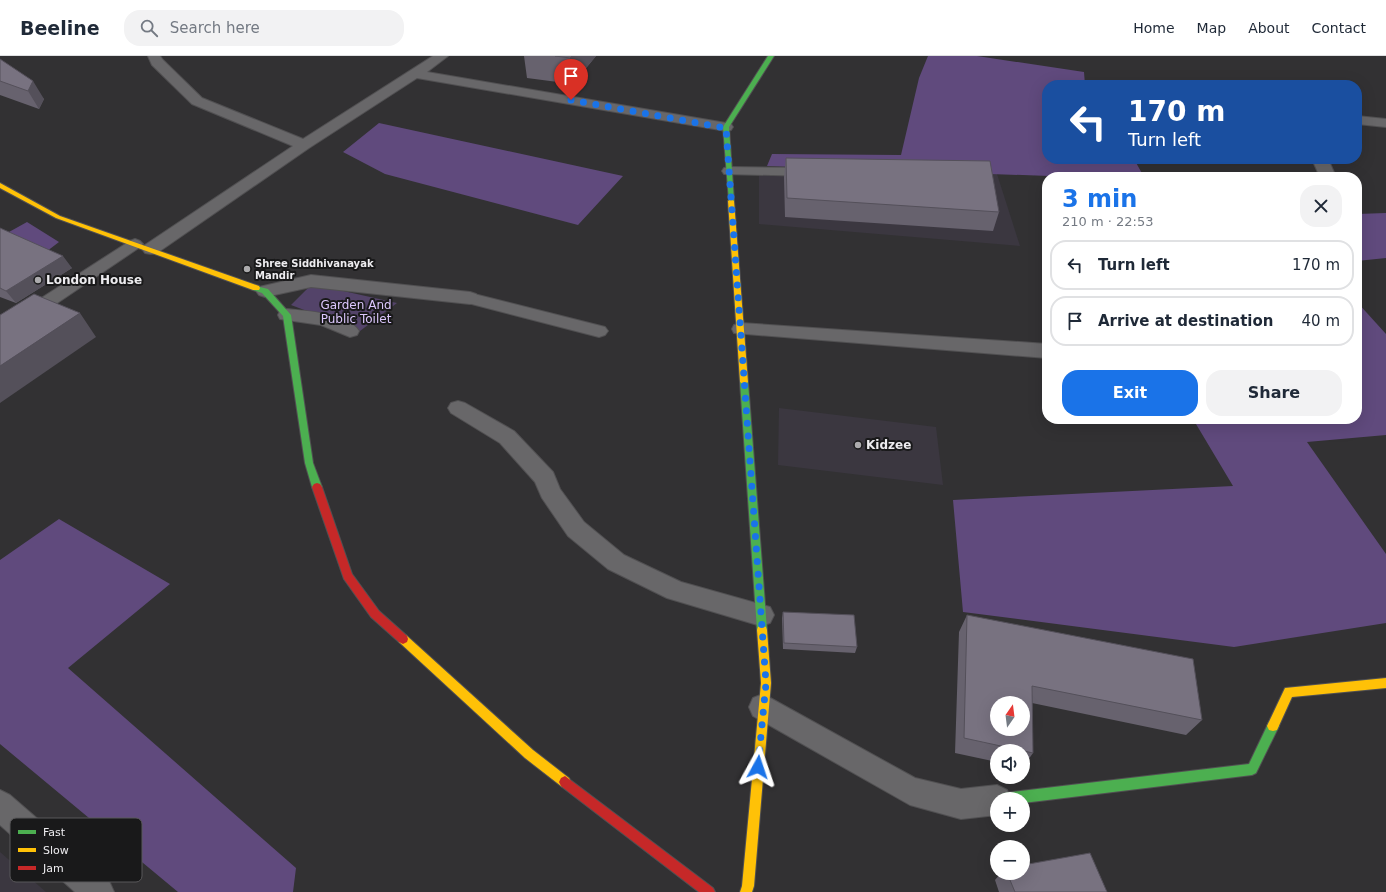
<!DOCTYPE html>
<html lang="en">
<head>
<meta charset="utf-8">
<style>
	body { margin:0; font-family:"DejaVu Sans",sans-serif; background:#f2f2f3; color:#1f2937; height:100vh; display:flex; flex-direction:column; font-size:15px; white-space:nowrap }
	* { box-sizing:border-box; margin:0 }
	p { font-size:13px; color:#747a83 }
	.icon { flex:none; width:22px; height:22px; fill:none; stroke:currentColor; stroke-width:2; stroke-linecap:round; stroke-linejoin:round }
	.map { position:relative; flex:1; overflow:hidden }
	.drawer { position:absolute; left:1042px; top:116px; width:320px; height:252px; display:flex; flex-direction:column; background:#fff; border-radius:16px; box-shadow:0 4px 16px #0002 }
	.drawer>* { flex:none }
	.banner { position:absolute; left:1042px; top:24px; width:320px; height:84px; border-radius:16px; box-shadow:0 4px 16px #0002; background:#1a4fa0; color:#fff; overflow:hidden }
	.needle { width:26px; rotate:14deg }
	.buttons { position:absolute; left:990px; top:640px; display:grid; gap:8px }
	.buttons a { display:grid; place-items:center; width:40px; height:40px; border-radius:50%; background:#fff; box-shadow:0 4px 16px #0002; font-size:20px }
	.pin { position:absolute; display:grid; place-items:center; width:34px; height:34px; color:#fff; margin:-41px -17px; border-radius:50% 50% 50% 0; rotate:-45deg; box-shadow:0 0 4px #0007 }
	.pin .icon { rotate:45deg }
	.me { position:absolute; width:44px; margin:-22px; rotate:5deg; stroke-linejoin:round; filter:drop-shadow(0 0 3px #0008) }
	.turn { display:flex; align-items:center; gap:14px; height:84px; padding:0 20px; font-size:18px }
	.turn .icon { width:52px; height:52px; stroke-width:2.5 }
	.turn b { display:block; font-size:28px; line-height:34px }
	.round { display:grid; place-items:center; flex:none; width:42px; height:42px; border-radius:16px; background:#f2f2f3 }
	.headline { display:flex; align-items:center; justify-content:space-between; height:68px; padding:0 20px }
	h1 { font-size:24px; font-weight:700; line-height:30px; color:#1a73e8 }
	.cta { display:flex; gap:8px; margin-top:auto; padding:8px 20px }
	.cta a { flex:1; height:46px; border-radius:16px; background:#1a73e8; color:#fff; font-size:16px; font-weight:700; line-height:46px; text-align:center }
	.cta a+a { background:#f2f2f3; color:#1f2937 }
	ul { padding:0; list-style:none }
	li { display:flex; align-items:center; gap:12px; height:50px; margin:0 8px 6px; padding:0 12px; border:2px solid #e0e1e3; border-radius:16px }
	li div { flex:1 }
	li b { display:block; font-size:15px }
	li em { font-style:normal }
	header { display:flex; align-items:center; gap:24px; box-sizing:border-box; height:56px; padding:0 20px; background:#fff; border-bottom:1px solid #e0e1e3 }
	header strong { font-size:19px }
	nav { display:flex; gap:22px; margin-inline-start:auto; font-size:14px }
	.search { width:280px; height:36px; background:#f2f2f3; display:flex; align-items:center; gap:10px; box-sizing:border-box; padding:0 14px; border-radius:16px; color:#747a83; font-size:15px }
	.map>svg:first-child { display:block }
	.built { fill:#3b3740 }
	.green { fill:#534369 }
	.forest { fill:#604a7d }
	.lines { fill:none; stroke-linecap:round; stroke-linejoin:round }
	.lane-casing { stroke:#515052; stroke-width:2 }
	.street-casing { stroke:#515052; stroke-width:2 }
	.fast-casing { stroke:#515052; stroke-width:2 }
	.slow-casing { stroke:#515052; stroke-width:2 }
	.jam-casing { stroke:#515052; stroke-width:2 }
	.lane { fill:#686769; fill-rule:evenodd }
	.street { fill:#686769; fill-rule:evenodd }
	.fast { fill:#4caf50; fill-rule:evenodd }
	.slow { fill:#ffc107; fill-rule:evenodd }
	.jam { fill:#c62828; fill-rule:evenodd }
	.wall { fill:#67626e }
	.shaded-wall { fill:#54505a }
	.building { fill:#787280; stroke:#54505a; fill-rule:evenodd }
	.route { stroke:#1a73e8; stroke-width:7; stroke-dasharray:0 12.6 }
	.poi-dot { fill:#acabad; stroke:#19191a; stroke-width:1.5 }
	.labels { text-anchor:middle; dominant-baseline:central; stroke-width:4; stroke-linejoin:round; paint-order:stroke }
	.far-poi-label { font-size:10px; font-weight:bold; fill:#edecef; stroke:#19191a; text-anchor:start }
	.poi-label { font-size:12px; font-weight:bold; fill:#edecef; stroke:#19191a; text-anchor:start }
	.park-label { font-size:12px; fill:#dcc7fd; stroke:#19191a }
	.key { fill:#19191a; stroke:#59585a; stroke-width:1 }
	.key-label { font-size:11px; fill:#edecef }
</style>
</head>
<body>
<header>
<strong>Beeline</strong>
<div class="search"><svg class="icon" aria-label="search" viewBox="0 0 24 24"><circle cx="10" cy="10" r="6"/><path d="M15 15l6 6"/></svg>Search here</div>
<nav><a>Home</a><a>Map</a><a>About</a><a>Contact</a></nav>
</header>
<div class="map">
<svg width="1386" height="836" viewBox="0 0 1386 836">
	<rect width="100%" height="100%" fill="#323133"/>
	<path class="built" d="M 759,116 L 997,118 L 1020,190 L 759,168 Z
		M 779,352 L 936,371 L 943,429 L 778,409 Z
		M 0,796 L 46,836 L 0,836 Z"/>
	<path class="green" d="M 312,228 L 397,247 L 360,275 L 291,249 Z"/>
	<path class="forest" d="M 928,0 L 977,0 L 1084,16 L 1085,29 L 1047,29 L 1047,103 L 1134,103 L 1144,121 L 1076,121 L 767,110 L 772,98 L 901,99 L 919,22 Z
		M 379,67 L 623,120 L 578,169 L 385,118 L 343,96 Z
		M 1386,157 L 1386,202 L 1357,205 L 1357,158 Z
		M 27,166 L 59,186 L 0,231 L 0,181 Z
		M 1357,246 L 1386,278 L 1386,379 L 1307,386 L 1386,498 L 1386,567 L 1234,591 L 963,556 L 953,444 L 1233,430 L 1193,363 L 1357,363 Z
		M 59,463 L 170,528 L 68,612 L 296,812 L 293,836 L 178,836 L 0,688 L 0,504 Z"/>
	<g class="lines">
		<g class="lane-casing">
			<path id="lane" d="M 729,111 L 811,112 L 816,113 L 818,116 L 816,119 L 811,120 L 724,118 L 722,115 L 724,112 Z
				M 135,183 L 140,185 L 143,188 L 140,191 L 41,258 L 35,259 L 29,258 L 27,254 L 29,250 L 130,185 Z
				M 470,237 L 605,271 L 608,275 L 605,279 L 599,281 L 464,246 L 462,242 L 464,238 Z"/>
		</g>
		<g class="street-casing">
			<path id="street" d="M 148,0 L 160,0 L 163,4 L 202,42 L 303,83 L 433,0 L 448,0 L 427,16 L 726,67 L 731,68 L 733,71 L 731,74 L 726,75 L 417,22 L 309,92 L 157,197 L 151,198 L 145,197 L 142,193 L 145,189 L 293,90 L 192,48 L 152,9 Z
				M 1357,60 L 1386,63 L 1386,71 L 1357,68 Z
				M 1312,103 L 1328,103 L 1336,121 L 1320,121 Z
				M 311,219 L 470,236 L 476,238 L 479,242 L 476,246 L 470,248 L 311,231 L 265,241 L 259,239 L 256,235 L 259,231 Z
				M 287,253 C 306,255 348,257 359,275 L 357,279 L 350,281 L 321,269 L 280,263 L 278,259 L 280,255 Z
				M 741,267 L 1047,288 L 1047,302 L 734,277 L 732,273 L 734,269 Z
				M 458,345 L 465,347 L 514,375 L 553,416 L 560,433 L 584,466 L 624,499 L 681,526 L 770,551 L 774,559 L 770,567 L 761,570 L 667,542 L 608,513 L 568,480 L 542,442 L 535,426 L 500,387 L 451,357 L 448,352 L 451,347 Z
				M 763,638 L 915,722 L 961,733 L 997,729 L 1007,734 L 1011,743 L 997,743 L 997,759 L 961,763 L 910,749 L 753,660 L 749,651 L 753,642 Z
				M 0,734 L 10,739 L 109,825 L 114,836 L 75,836 L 0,769 Z"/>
		</g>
		<g class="fast-casing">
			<path id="fast" d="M 768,0 L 774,0 L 729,71 L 734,145 L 729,146 L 723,71 Z
				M 253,230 L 256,230 L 268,233 L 291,259 L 313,407 L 322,431 L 320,434 L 314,434 L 312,431 L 305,407 L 283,260 L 262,237 L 253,234 Z
				M 744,323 L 748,326 L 767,574 L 766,577 L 762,579 L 758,577 L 757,574 L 740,326 Z
				M 1273,665 L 1277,666 L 1279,670 L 1256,717 L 1252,719 L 1023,747 L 1023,743 L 998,743 L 1000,739 L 1004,737 L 1249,708 L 1269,666 Z"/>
		</g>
		<g class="slow-casing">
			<path id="slow" d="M 0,127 L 60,160 L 259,230 L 260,232 L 259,234 L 253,234 L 56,162 L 0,132 Z
				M 731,143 L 734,145 L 748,326 L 744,329 L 740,326 L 728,145 Z
				M 762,569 L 766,571 L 767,574 L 771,627 L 754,830 L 752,836 L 740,836 L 742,830 L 761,627 L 757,574 L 758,571 Z
				M 403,578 L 407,580 L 533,694 L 569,722 L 571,726 L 569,730 L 565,732 L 561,730 L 525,702 L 399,586 L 398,583 L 399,580 Z
				M 1386,622 L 1386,632 L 1292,641 L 1277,674 L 1273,675 L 1269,674 L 1267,670 L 1285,632 Z"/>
		</g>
		<g class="jam-casing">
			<path id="jam" d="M 317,427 L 320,428 L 322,431 L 352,518 L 379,555 L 407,580 L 408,583 L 407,586 L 403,588 L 399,586 L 371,561 L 344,523 L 312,431 L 314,428 Z
				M 565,720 L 713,832 L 715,836 L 699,836 L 561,730 L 559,726 L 561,722 Z"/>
		</g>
		<use href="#lane" class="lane"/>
		<use href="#street" class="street"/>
		<use href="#fast" class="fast"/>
		<use href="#slow" class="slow"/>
		<use href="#jam" class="jam"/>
	</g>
	<path class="wall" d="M 524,0 L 596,0 L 573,28 L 527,22 Z
		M 0,3 L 44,43 L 39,53 L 0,39 Z
		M 786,102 L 999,156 L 993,175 L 785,161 L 784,121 Z
		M 0,172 L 72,212 L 16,247 L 0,241 Z
		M 783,556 L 857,591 L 855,597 L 783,593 L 782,562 Z
		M 967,559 L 1202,664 L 1186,679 L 1032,647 L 1033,697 L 1023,711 L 1023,695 L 997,695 L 997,706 L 955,697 L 959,576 Z
		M 1001,817 L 1007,817 L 1107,836 L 999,836 L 995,824 Z"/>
	<path class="shaded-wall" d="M 572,0 L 596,0 L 573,28 L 570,2 Z
		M 33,25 L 44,43 L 39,53 L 28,35 Z
		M 63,200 L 72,212 L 16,247 L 6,235 Z
		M 80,257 L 96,281 L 0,347 L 0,310 Z"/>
	<path class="building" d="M 555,0 L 572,0 L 570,2 Z
		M 0,3 L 33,25 L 28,35 L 0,25 Z
		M 786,102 L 990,105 L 999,156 L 787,142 Z
		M 0,172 L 63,200 L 6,235 L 0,232 Z
		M 34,238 L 80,257 L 0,310 L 0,259 Z
		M 783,556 L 854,559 L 857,591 L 784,587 Z
		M 967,559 L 1193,603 L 1202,664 L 1032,630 L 1033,697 L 964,682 ZM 997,647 L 1023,647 L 1023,673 L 997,673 Z
		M 1090,797 L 1107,836 L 1015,836 L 1007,817 L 1023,817 L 1023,809 Z"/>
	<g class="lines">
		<path class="route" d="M 571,44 L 726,72 L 766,627 L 758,711"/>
	</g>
	<g class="poi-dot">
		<circle cx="247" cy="213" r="4"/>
		<circle cx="38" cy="224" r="4"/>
		<circle cx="858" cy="389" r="4"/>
	</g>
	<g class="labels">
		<g class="far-poi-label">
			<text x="255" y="207">Shree Siddhivanayak<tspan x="255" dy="12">Mandir</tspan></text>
		</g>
		<g class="poi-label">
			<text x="46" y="224">London House</text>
			<text x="866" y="389">Kidzee</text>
		</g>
		<g class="park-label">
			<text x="356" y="249">Garden And<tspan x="356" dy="14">Public Toilet</tspan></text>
		</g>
	</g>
	<rect x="10" y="762" width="132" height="64" rx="6" class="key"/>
	<rect x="18" y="774" width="18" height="4" fill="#4caf50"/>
	<rect x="18" y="792" width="18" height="4" fill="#ffc107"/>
	<rect x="18" y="810" width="18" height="4" fill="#c62828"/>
	<g class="key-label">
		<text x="43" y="780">Fast</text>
		<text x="43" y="798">Slow</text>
		<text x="43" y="816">Jam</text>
	</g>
</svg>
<div class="buttons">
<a><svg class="needle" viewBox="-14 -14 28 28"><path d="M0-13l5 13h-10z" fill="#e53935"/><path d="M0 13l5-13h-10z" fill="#747a83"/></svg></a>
<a><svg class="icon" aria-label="sound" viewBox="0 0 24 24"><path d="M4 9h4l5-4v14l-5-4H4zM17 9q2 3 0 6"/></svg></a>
<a>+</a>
<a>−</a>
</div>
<div class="pin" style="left:571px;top:44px;background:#d93025"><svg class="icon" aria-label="arrive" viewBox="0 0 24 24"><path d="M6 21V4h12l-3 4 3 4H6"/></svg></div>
<svg class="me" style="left:758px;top:711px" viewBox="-20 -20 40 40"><path d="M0-17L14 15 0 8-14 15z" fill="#1a73e8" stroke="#fff" stroke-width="4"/></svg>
<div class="banner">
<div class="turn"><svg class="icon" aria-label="left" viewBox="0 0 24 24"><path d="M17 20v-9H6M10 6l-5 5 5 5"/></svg><div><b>170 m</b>Turn left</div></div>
</div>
<section class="drawer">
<div class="headline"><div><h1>3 min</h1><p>210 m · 22:53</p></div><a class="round"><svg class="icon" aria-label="close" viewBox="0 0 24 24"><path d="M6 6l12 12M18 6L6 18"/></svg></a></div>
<ul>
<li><svg class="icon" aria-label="left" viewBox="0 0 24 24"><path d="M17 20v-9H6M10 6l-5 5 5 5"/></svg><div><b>Turn left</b></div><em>170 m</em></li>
<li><svg class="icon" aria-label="arrive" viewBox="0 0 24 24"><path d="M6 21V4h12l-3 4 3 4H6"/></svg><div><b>Arrive at destination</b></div><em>40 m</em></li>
</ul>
<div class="cta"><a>Exit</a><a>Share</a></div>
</section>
</div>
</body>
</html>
